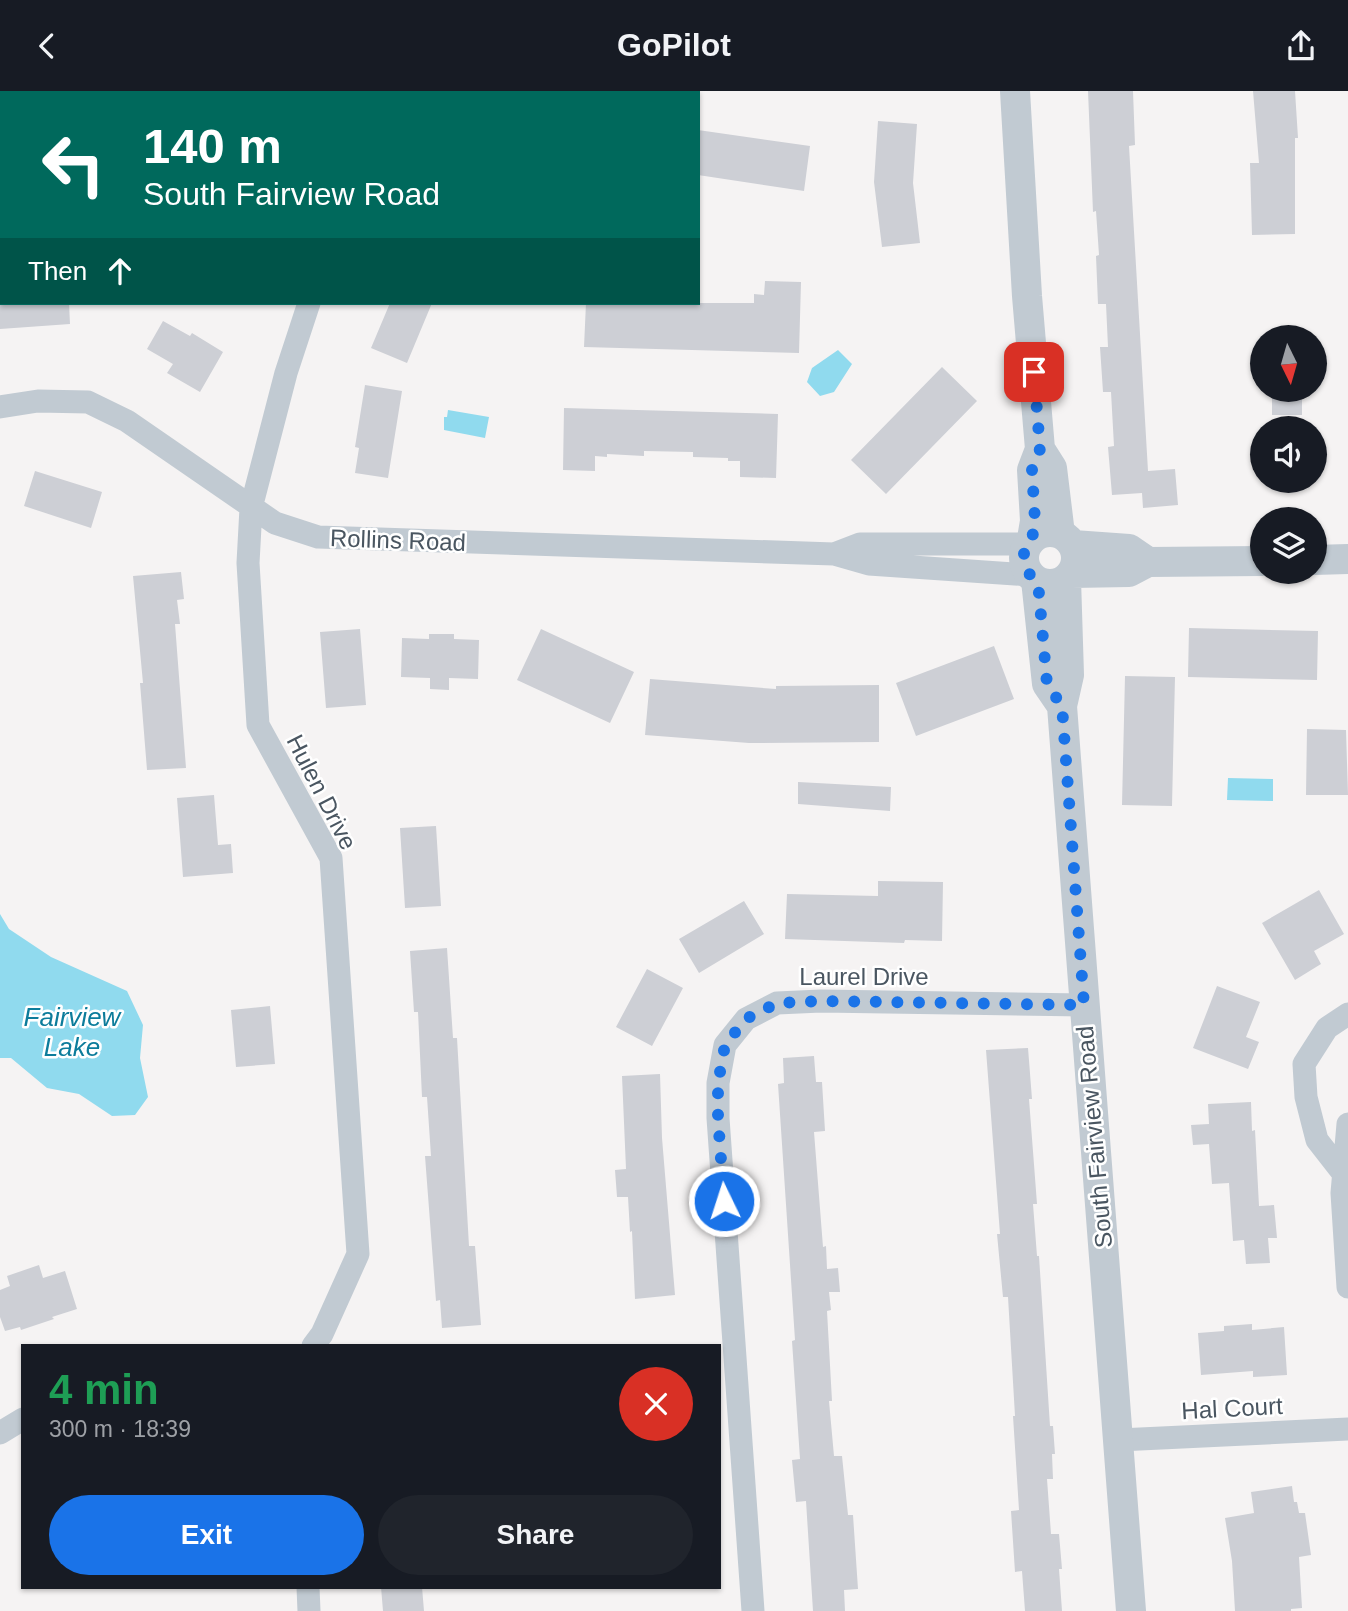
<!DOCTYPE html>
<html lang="en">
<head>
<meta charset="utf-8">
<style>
	body { margin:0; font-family:Arial,sans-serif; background:#20242c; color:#f1f3f6; height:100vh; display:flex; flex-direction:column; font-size:26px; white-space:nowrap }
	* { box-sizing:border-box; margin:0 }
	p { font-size:23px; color:#9ea1a6 }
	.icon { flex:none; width:38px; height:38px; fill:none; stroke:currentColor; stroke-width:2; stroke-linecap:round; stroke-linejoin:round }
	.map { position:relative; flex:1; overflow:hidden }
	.drawer { position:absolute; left:21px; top:1253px; width:700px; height:245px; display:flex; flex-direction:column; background:#171b24; border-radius:0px; box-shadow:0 2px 5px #0004 }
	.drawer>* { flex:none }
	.top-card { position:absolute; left:0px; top:0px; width:700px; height:214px; box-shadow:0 2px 5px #0004; background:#00695c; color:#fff; overflow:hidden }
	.needle { width:46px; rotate:175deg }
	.controls { position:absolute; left:1250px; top:234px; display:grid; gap:14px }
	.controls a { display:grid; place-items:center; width:77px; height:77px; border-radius:50%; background:#171b24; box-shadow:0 2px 5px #0004; font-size:35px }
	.pin { position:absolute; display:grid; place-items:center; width:60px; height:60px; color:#fff; margin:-30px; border-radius:14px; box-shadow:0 4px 10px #0006 }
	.me { position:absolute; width:77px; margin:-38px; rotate:356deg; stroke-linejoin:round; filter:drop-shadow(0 0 5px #0008) }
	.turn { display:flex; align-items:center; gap:24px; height:147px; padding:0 28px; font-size:32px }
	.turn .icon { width:91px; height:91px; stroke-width:2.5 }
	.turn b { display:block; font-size:49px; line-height:60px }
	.then { display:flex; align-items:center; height:66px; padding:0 28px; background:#0003; gap:14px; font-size:26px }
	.round { display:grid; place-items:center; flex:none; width:74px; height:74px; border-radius:37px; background:#20242c }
	.head { display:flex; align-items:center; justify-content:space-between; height:119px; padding:0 28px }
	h1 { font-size:42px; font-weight:600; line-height:52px; color:#1e9e55 }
	.action { display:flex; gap:14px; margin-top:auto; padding:14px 28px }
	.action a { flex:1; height:80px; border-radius:42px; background:#1a73e8; color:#fff; font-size:28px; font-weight:600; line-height:80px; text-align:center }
	.action a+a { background:#20242c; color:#f1f3f6 }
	header { display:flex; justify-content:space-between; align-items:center; height:91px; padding:0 28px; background:#171b24; font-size:32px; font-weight:600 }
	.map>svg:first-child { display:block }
	.water { fill:#90daee }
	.building { fill:#cdcfd5 }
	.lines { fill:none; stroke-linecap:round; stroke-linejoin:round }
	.minor { stroke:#c1cad2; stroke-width:23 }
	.tertiary { stroke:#c1cad2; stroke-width:30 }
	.route { stroke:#1a73e8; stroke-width:12; stroke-dasharray:0 21.6 }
	.labels { text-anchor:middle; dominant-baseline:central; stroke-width:5; stroke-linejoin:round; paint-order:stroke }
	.street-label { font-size:24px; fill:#4a5661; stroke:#fff }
	.water-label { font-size:26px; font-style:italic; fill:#0c7c9b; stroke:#fff }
</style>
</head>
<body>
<header><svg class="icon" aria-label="back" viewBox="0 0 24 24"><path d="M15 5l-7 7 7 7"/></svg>GoPilot<svg class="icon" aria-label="share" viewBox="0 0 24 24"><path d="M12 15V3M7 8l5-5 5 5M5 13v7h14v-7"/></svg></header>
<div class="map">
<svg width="1348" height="1520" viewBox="0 0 1348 1520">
	<rect width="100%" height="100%" fill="#f5f3f3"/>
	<path class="water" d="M 838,259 L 852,273 L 834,301 L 820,305 L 807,291 L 812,277 Z
		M 448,319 L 489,326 L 485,347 L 444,339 L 444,326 L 447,326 Z
		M 1228,687 L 1273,688 L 1273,710 L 1227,709 Z
		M 0,823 L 9,838 L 51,866 L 127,900 L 143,934 L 140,967 L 148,1006 L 135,1024 L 112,1025 L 79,1003 L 47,997 L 11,967 L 0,967 Z"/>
	<path class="building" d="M 1088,0 L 1133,0 L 1135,54 L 1129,55 L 1148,380 L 1175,378 L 1178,414 L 1143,417 L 1142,402 L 1112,404 L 1108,356 L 1114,355 L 1111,301 L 1103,301 L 1100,256 L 1108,256 L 1106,213 L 1098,213 L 1096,165 L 1099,164 L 1096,120 L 1093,121 Z
		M 1253,0 L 1295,0 L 1298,47 L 1295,47 L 1295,143 L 1252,144 L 1250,72 L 1259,72 Z
		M 878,30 L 917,33 L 913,92 L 920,152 L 882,156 L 874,91 Z
		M 698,39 L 810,55 L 804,100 L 698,84 Z
		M 765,190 L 801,191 L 799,262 L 584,256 L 586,212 L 754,212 L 754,203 L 764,204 Z
		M 0,212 L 69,212 L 70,233 L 0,238 Z
		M 390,212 L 432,212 L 407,272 L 371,257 Z
		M 163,230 L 190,245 L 192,242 L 223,261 L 200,301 L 167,282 L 173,273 L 147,258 Z
		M 942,276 L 977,310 L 886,403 L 851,369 Z
		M 365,294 L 402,300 L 388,387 L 355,382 L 359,357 L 355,356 Z
		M 1272,299 L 1302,299 L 1302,324 L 1272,324 Z
		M 564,317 L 778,323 L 776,387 L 740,386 L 740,370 L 728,370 L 728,367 L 693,366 L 693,361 L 644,360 L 644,365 L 607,363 L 607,366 L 595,365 L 595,380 L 563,379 Z
		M 35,380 L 102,401 L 91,437 L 24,415 Z
		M 181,481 L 184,508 L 177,509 L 180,533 L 175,533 L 186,677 L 147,679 L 140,592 L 143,592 L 133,485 Z
		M 1189,537 L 1318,540 L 1317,589 L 1188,586 Z
		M 360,538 L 366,614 L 326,617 L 320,541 Z
		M 541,538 L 634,581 L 610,632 L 517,589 Z
		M 429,543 L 454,543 L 454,548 L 479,549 L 478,588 L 449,587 L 449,599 L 430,598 L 430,587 L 401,586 L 402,547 L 429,548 Z
		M 994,555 L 1014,608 L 916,645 L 896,592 Z
		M 1125,585 L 1175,586 L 1172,715 L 1122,714 Z
		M 650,588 L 776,598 L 776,595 L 879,594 L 879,651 L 749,652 L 645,644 Z
		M 1307,638 L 1346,639 L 1348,704 L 1306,704 Z
		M 798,691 L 891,696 L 890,720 L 798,713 Z
		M 214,704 L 218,754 L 231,753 L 233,782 L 183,786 L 177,707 Z
		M 436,735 L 441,815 L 405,817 L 400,737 Z
		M 878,790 L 943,791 L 942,850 L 905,849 L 904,852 L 785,848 L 787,803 L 878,805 Z
		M 1319,799 L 1344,843 L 1314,860 L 1321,873 L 1295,889 L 1262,832 Z
		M 744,810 L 764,843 L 699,882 L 679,848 Z
		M 447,857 L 453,947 L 457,947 L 469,1155 L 475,1155 L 481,1234 L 442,1237 L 440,1209 L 436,1210 L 425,1065 L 431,1065 L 427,1006 L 422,1006 L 418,921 L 414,921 L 410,860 Z
		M 647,878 L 683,897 L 652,955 L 616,936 Z
		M 1217,895 L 1260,911 L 1246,946 L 1259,951 L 1248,978 L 1193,957 Z
		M 270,915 L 275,973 L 236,976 L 231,919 Z
		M 1028,957 L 1032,1008 L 1029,1008 L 1037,1113 L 1033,1113 L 1037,1165 L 1039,1165 L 1050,1335 L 1053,1335 L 1055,1363 L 1052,1363 L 1053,1388 L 1047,1388 L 1051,1443 L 1059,1443 L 1062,1478 L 1059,1478 L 1062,1520 L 1025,1520 L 1022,1480 L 1015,1481 L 1011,1420 L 1019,1419 L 1013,1325 L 1015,1325 L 1008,1206 L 1003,1206 L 997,1143 L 1000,1143 L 986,959 Z
		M 814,965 L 816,991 L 822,991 L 825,1040 L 814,1041 L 823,1156 L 826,1155 L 827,1178 L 838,1177 L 840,1201 L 829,1201 L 831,1219 L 827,1220 L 832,1310 L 829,1310 L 834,1365 L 842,1365 L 848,1424 L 853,1424 L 858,1498 L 844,1499 L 845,1520 L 813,1520 L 806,1410 L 796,1411 L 792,1369 L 800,1368 L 792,1250 L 795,1249 L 778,993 L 784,992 L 783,967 Z
		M 660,983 L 662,1047 L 675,1204 L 635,1208 L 632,1140 L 630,1141 L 628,1106 L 617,1106 L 615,1079 L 626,1078 L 622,985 Z
		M 1251,1011 L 1252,1040 L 1255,1039 L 1259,1115 L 1274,1114 L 1277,1147 L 1268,1147 L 1270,1172 L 1246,1173 L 1244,1149 L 1233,1150 L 1229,1092 L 1212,1093 L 1209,1053 L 1193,1054 L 1191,1034 L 1209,1033 L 1208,1013 Z
		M 39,1174 L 43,1187 L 65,1180 L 77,1218 L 52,1226 L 54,1228 L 21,1239 L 20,1236 L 5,1240 L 0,1226 L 0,1199 L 10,1195 L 7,1185 Z
		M 1252,1233 L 1252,1239 L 1284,1236 L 1287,1284 L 1253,1286 L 1253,1280 L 1201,1284 L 1198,1242 L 1224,1240 L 1224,1235 Z
		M 1292,1395 L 1294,1411 L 1297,1411 L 1299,1422 L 1305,1422 L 1311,1464 L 1299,1466 L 1302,1517 L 1291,1518 L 1291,1520 L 1235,1520 L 1232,1470 L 1225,1427 L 1254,1422 L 1251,1401 Z
		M 381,1496 L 422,1496 L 424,1520 L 383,1520 Z"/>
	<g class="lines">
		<path class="minor" d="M 151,0 L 154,2
			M 431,2 L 432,0
			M 309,212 L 286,282 L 251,417 L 248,472 L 258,634 L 331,767 L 358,1163 L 322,1243 L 313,1255
			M 0,316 L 38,310 L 88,311 L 127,330 L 275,432 L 318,446 L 834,463 L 869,473 L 1030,484
			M 834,463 L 860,453 L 1028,453
			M 1348,1033 L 1342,1102 L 1348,1196
			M 1342,1081 L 1317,1049 L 1306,1006 L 1304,973 L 1327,937 L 1348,923
			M 0,1342 L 23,1328
			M 1119,1349 L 1348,1338
			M 308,1496 L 309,1520
			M 753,1520 L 718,1027 L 718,992 L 725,954 L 746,928 L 777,912 L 821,910 L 1084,914"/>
		<path class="tertiary" d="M 1015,0 L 1027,205 L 1040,358 L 1052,377 L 1060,443
			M1024 467a26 26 0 1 1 52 0a26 26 0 1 1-52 0Z
			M 1032,448 L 1035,430 L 1032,379 L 1040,358
			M 1073,454 L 1129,458 L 1148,471
			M 1314,469 L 1348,468
			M 1072,482 L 1129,481 L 1148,471 L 1262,470
			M 1066,488 L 1069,584 L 1062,615 L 1131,1520
			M 1036,489 L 1047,593 L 1062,615"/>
	</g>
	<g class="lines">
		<path class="route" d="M 724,1110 L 718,1027 L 718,992 L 725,954 L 746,928 L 777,912 L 821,910 L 1084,914 L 1062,615 L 1047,593 L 1039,502 L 1036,489 L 1030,484 L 1024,469 L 1024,461 L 1032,448 L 1035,430 L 1032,379 L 1040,358 L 1034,281"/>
	</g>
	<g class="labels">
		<g class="street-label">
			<text transform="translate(398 449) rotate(2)">Rollins Road</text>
			<text transform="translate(322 701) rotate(63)">Hulen Drive</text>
			<text x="864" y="885">Laurel Drive</text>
			<text transform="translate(1094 1046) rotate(-95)">South Fairview Road</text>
			<text transform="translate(1232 1317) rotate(-3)">Hal Court</text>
		</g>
		<g class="water-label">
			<text x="72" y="926">Fairview<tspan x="72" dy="30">Lake</tspan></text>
		</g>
	</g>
</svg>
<div class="controls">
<a><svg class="needle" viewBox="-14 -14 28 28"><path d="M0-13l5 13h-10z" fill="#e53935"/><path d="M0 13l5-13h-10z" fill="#9ea1a6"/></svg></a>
<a><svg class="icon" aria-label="sound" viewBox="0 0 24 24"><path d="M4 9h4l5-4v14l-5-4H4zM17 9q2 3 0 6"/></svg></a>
<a><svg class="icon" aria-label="layers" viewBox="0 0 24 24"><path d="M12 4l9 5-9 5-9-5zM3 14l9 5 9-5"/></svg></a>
</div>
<div class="pin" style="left:1034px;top:281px;background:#d93025"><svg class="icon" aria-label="arrive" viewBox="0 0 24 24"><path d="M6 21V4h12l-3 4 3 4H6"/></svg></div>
<svg class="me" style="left:724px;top:1110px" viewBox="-20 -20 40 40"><circle r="17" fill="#1a73e8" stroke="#fff" stroke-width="3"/><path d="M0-11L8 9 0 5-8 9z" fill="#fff"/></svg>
<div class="top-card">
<div class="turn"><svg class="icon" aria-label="left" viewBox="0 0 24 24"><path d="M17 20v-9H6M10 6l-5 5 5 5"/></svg><div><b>140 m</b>South Fairview Road</div></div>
<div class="then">Then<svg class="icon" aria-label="ahead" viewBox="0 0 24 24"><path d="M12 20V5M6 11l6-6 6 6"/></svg></div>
</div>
<section class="drawer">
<div class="head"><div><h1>4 min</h1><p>300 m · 18:39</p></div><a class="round" style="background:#d93025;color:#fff"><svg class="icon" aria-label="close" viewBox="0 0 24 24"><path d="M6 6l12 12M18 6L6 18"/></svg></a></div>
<div class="action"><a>Exit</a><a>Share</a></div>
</section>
</div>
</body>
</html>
